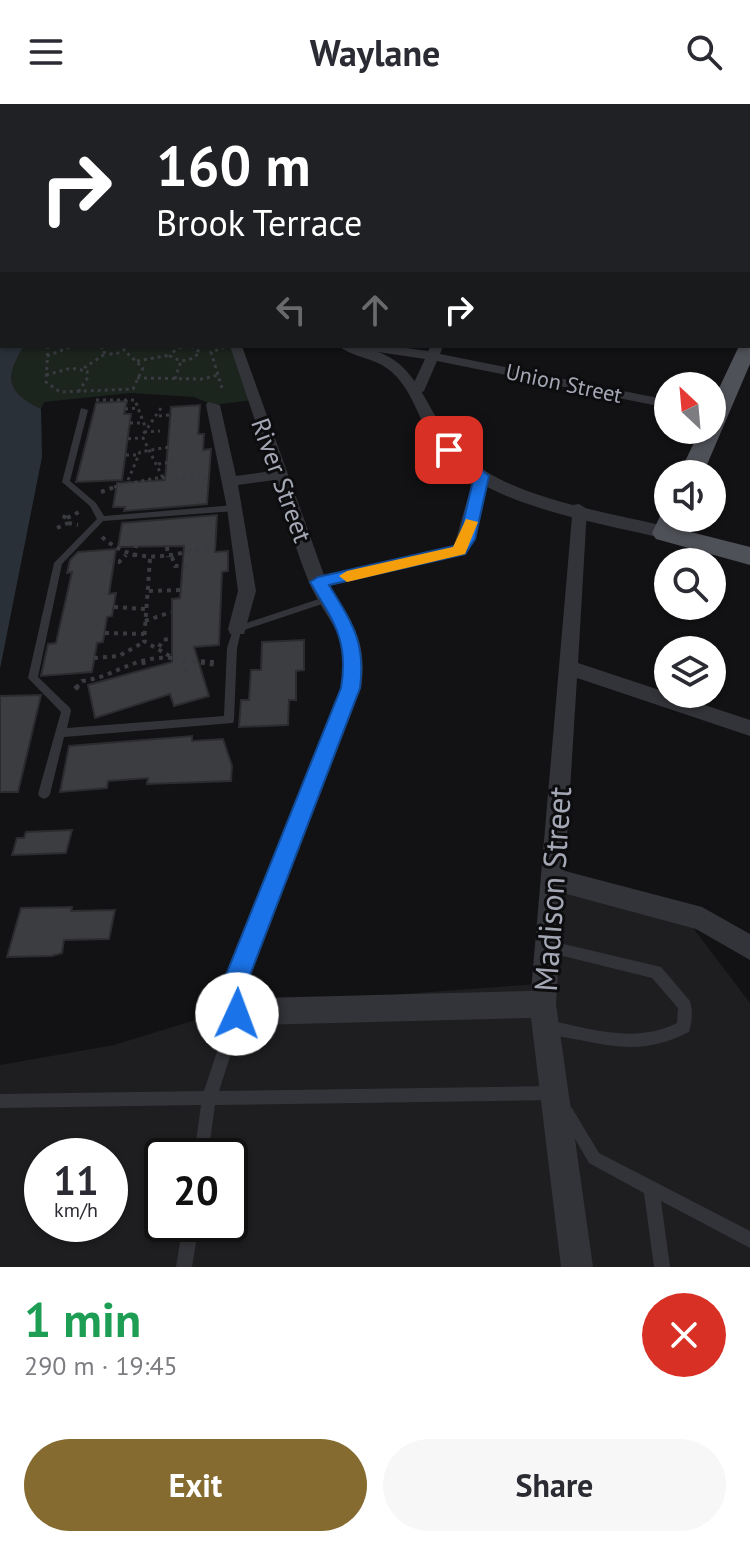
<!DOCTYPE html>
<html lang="en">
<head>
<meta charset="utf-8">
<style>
	body { margin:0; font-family:"PT Sans",sans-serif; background:#f7f7f7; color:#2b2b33; height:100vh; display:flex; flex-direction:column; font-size:30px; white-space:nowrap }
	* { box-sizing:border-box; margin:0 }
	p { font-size:26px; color:#7c7c81 }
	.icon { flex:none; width:44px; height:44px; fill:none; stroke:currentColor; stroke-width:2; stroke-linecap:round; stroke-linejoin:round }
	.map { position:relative; height:1163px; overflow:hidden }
	.drawer { display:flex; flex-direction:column; background:#fff; flex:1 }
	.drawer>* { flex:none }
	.guide { position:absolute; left:0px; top:0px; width:750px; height:244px; box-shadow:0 2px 6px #0004; background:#202124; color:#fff; overflow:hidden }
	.needle { width:52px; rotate:334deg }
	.tools { position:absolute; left:654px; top:268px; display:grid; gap:16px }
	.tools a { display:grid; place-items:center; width:72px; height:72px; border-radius:50%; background:#fff; box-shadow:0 2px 6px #0004; font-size:40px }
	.speed { position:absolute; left:24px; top:1034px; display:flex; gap:16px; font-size:40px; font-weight:700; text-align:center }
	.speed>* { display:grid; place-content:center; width:104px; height:104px; border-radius:50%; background:#fff; box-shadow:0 2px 6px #0004; line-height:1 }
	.speed small { font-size:20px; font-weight:400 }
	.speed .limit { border:4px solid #111; border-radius:12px; background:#fff; color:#111 }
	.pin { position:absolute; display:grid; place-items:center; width:68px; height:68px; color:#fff; margin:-34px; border-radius:16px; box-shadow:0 4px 12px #0006 }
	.me { position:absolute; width:88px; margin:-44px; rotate:2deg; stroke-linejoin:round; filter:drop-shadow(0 0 6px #0008) }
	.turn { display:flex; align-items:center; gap:28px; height:168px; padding:0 24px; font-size:36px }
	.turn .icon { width:104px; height:104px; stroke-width:2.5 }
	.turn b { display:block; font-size:56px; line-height:68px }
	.lanes { display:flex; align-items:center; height:76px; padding:0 24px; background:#0003; justify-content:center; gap:40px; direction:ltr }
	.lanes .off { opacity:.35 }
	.round { display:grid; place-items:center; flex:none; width:84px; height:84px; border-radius:42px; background:#f7f7f7 }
	.summary { display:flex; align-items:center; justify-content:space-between; height:136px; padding:0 24px }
	h1 { font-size:48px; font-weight:700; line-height:60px; color:#1e9e55 }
	.primary-button { display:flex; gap:16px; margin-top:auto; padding:16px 24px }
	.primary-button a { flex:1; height:92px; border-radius:48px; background:#856b2f; color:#fff; font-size:32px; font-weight:700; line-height:92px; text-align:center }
	.primary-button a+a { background:#f7f7f7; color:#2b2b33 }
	header { display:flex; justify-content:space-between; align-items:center; height:104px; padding:0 24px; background:#fff; font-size:36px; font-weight:700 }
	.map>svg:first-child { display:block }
	.built { fill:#1e1e21; fill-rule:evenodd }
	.green { fill:#1c241e }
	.water { fill:#293038 }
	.building { fill:#3c3d41; stroke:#2c2c30; stroke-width:2 }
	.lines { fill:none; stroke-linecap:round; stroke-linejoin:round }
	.path-far2 { stroke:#393b40; stroke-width:3; stroke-dasharray:3 4; stroke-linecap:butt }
	.path-far1 { stroke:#393b40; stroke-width:4; stroke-dasharray:4 5; stroke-linecap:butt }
	.path { stroke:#393b40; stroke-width:5; stroke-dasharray:5 7; stroke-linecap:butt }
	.service { fill:#333439; fill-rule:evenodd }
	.minor { fill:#333439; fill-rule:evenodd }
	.tertiary { fill:#333439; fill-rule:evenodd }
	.primary { fill:#4f5158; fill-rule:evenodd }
	.route { fill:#1a73e8; stroke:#114b97; stroke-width:2 }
	.slow { fill:#f59e0b }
	.labels { text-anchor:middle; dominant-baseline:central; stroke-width:6; stroke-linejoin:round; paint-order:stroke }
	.far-street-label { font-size:22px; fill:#a4a8b5; stroke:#0d0d0f }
	.street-label { font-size:26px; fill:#a4a8b5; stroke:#0d0d0f }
	.near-street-label { font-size:32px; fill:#a4a8b5; stroke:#0d0d0f }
</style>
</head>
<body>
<header><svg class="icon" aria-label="menu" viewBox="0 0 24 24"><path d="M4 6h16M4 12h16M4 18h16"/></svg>Waylane<svg class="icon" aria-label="search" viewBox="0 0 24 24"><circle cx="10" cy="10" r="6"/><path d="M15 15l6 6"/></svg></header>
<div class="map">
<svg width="750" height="1163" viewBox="0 0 750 1163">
	<rect width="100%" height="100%" fill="#121214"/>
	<path class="built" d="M 557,767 L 675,800 L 750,899 L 750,1163 L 0,1163 L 0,961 L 114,941 L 241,902 L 552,879 ZM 42,1052 L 110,1052 L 110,1120 L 42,1120 ZM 162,1052 L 230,1052 L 230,1120 L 162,1120 Z"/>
	<path class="green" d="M 24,242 L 236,242 L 253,296 L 213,301 L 194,293 L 131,289 L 44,298 L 41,305 C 6,288 4,274 24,242 Z"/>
	<path class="water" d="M 0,132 L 2,242 L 24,242 C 4,274 6,288 41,305 L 42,353 L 0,565 Z"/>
	<path class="building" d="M 127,297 L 124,310 L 131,310 L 122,376 L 76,378 L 96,299 Z
		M 200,301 L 198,330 L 204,330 L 203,346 L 211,345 L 207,400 L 124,407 L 125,403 L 113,403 L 117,379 L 165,376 L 171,303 Z
		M 217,411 L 215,448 L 228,447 L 228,467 L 222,468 L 219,541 L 194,543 L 209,592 L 174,602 L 170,590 L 95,614 L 88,581 L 172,558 L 172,495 L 180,494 L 184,442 L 118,443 L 122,419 Z
		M 116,445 L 109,490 L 116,489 L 112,512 L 107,513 L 103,538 L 97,539 L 92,568 L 41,572 L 48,540 L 56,539 L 72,468 L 67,469 L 70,456 L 78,448 Z
		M 304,536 L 304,566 L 296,567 L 296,596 L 289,596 L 288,621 L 239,623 L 241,596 L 249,596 L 251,566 L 261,566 L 262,538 Z
		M 41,591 L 18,688 L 0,688 L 0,592 Z
		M 192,632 L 192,637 L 223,635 L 232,662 L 231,677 L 147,680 L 148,674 L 108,677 L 107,684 L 60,688 L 69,642 Z
		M 72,726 L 66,749 L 12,751 L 17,734 L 24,734 L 26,728 Z
		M 72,803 L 71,807 L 115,806 L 109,835 L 64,836 L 62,849 L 52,852 L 7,853 L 21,804 Z"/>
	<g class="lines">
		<path class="path-far2" d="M 48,242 L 46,278 L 60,288 L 133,285 L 143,264 L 125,247
			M 102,242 L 101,247 C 112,252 120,251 128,242
			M 191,242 L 200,248 C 190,258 182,259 170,252 L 177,244 Z
			M 47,252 L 73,242
			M 137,257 L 170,251
			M 84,264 L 105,250
			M 46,271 L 71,264 L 87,267 L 88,273 L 79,287
			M 137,274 L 203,275 L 218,271
			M 175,275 L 181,257
			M 222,284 L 211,248 L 223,244
			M 96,296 L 135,296 L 146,325
			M 161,304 L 142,332 L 164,376
			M 125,305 L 139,304
			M 159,312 L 170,311
			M 130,319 L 143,319
			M 144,328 L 160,327
			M 121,335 L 142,334
			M 126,351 L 137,351
			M 158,360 L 173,358
			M 128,376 L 140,348 L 169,343
			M 114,383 L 155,374 L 211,373"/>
		<path class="path-far1" d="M 101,388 L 120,381
			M 67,414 L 83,406
			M 68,419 L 78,421
			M 57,424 L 68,419 L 67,414 L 60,411
			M 102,433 C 137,464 174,451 215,441
			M 167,443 L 168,453
			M 134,453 L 136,442
			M 172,453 L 175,462 L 192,461
			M 150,455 L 144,537 L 173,554 L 216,561
			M 109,457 L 119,458 L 126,451
			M 149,487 L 181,486
			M 114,503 L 145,505
			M 145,517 L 171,508
			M 105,529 L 144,530
			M 159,543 L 163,536 L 174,534
			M 94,554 L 119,552 L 144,538
			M 183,556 L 187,569
			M 143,557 L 145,565
			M 192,557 L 217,558
			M 76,584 L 82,577 C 115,573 134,551 172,554"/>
		<path class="path" d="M 75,585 L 78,582"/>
		<path class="service" d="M 0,66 L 2,66 L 2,68 L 0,68 Z
			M 748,92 L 750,92 L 750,94 L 748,94 Z
			M 748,119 L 750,119 L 750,123 L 748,123 Z
			M 81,304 L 88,306 L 70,377 L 96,399 L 104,412 L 235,401 L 239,404 L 235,407 L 103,417 L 62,460 L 38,573 L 70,604 L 71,607 L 67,624 L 224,612 L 227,544 L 234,523 L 328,492 L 333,495 L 331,497 L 241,527 L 237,544 L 234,616 L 233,619 L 64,633 L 50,690 L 48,693 L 44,695 L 40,693 L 38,690 L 61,608 L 28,574 L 54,459 L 97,415 L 90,402 L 62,378 Z
			M 547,836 L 661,863 L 690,897 C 693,906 692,919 689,928 C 649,948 622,945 580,936 C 568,934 555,932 543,928 L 541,923 L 543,918 L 548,916 C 591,925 636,940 677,919 L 678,904 L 652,874 L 547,848 L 542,846 L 541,842 L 542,838 Z
			M 241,889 L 246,891 L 248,896 L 219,987 L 554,982 L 559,984 L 561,989 L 559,994 L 554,996 L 215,1001 L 208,1052 L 194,1052 L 201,1001 L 0,1004 L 0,990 L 204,987 L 234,896 L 236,891 Z
			M 567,1002 L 572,1004 L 599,1049 L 750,1127 L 750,1144 L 661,1097 L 670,1163 L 654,1163 L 644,1089 L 589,1059 L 560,1009 L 562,1004 Z
			M 183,1120 L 199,1120 L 192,1163 L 176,1163 Z"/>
		<path class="minor" d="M 119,0 L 129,0 L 131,2 L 121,2 Z
			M 499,0 L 519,0 L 522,2 L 502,2 Z
			M 748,5 L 750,5 L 750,9 L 748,9 Z
			M 748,31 L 750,31 L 750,37 L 748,37 Z
			M 230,242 L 242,242 L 324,471 L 454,442 L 474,372 L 482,367 L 490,372 L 475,435 L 466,450 L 329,482 C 353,519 368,538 361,584 L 251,871 L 254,887 L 261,894 L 531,887 L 573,401 L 579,400 L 587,405 L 578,559 L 750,616 L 750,632 L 577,574 L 565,767 L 702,803 L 750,830 L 750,856 L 696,825 L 563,789 L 556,900 L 593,1163 L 561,1163 L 531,914 L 255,921 C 232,912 229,893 225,871 L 341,584 C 351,526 328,523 308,476 C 295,444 286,409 275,376 L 238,381 L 256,487 L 244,530 L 230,530 L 228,525 L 238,487 L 227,404 L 206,301 L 208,298 L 220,301 L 236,372 L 272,367 Z
			M 359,242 L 391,242 L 428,247 L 431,242 L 443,242 L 440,250 L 668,296 L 668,304 L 437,257 L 424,287 L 417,291 L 410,287 L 425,255 L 365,246 Z"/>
		<path class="tertiary" d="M 48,0 L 66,0 L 46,2 Z
			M 688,0 L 711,0 L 713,2 L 690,2 Z
			M 2,8 L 2,14 L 0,15 L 0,9 Z
			M 339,242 C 425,242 416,304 465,351 C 511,396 611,408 672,424 L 675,429 L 665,435 C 595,417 489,404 440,347 C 419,323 415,285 388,265 C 374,254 352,253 339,242 Z"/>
		<path class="primary" d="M 729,0 L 741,0 L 741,2 L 729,2 Z
			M 748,57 L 750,57 L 750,78 L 748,78 Z
			M 0,68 L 2,68 L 2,78 L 0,78 Z
			M 748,165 L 750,165 L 750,176 L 748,176 Z
			M 750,232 L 750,260 L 703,370 L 679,370 L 700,326 L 712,326 L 712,299 L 739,242 L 748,242 Z
			M 668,407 L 668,414 L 683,414 L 679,425 L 750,443 L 750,461 L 656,435 L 652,429 L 662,408 Z"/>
	</g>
	<path class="route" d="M 444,343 L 453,343 L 489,372 L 475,435 L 465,450 L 329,481 C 352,519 366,538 360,584 L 250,871 C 253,890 253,901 245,918 L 237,922 L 228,918 L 225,910 L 230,894 L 226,871 L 341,584 C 349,537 334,518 310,478 L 318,473 L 454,442 L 459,435 L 474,373 L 444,348 Z"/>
	<path class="slow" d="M 466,415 L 478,418 L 465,450 L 347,478 L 339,472 L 347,467 L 453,443 Z"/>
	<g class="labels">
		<g class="far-street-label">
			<text transform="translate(564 279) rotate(12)">Union Street</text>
		</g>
		<g class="street-label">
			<text transform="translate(282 376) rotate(70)">River Street</text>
		</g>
		<g class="near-street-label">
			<text transform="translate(552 785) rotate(-86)">Madison Street</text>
		</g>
	</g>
</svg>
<div class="tools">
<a><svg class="needle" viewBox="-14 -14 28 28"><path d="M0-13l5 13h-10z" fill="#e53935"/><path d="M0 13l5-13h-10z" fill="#7c7c81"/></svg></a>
<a><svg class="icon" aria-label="sound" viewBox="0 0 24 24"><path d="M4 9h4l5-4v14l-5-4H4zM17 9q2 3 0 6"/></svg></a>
<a><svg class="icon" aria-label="search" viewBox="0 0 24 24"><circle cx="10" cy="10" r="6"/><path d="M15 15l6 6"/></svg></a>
<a><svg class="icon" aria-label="layers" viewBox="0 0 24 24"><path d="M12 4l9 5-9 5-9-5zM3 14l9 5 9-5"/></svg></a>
</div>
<div class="speed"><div>11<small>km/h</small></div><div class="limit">20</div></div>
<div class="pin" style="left:449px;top:346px;background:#d93025"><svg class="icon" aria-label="arrive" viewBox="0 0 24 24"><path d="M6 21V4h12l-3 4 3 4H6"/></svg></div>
<svg class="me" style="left:237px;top:910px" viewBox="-20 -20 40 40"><circle r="19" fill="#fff"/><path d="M0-13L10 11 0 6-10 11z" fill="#1a73e8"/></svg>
<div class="guide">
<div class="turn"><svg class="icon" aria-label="right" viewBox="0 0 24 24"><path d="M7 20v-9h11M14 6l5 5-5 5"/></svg><div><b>160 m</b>Brook Terrace</div></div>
<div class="lanes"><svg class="icon off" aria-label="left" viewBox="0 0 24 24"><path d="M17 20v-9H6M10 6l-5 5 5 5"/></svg><svg class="icon off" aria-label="ahead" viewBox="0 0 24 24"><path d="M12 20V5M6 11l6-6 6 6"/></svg><svg class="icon" aria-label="right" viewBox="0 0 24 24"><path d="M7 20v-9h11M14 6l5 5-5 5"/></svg></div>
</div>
</div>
<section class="drawer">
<div class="summary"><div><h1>1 min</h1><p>290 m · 19:45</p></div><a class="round" style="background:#d93025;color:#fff"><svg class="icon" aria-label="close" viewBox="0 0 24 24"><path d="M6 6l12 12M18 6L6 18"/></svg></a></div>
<div class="primary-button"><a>Exit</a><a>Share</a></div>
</section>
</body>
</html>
